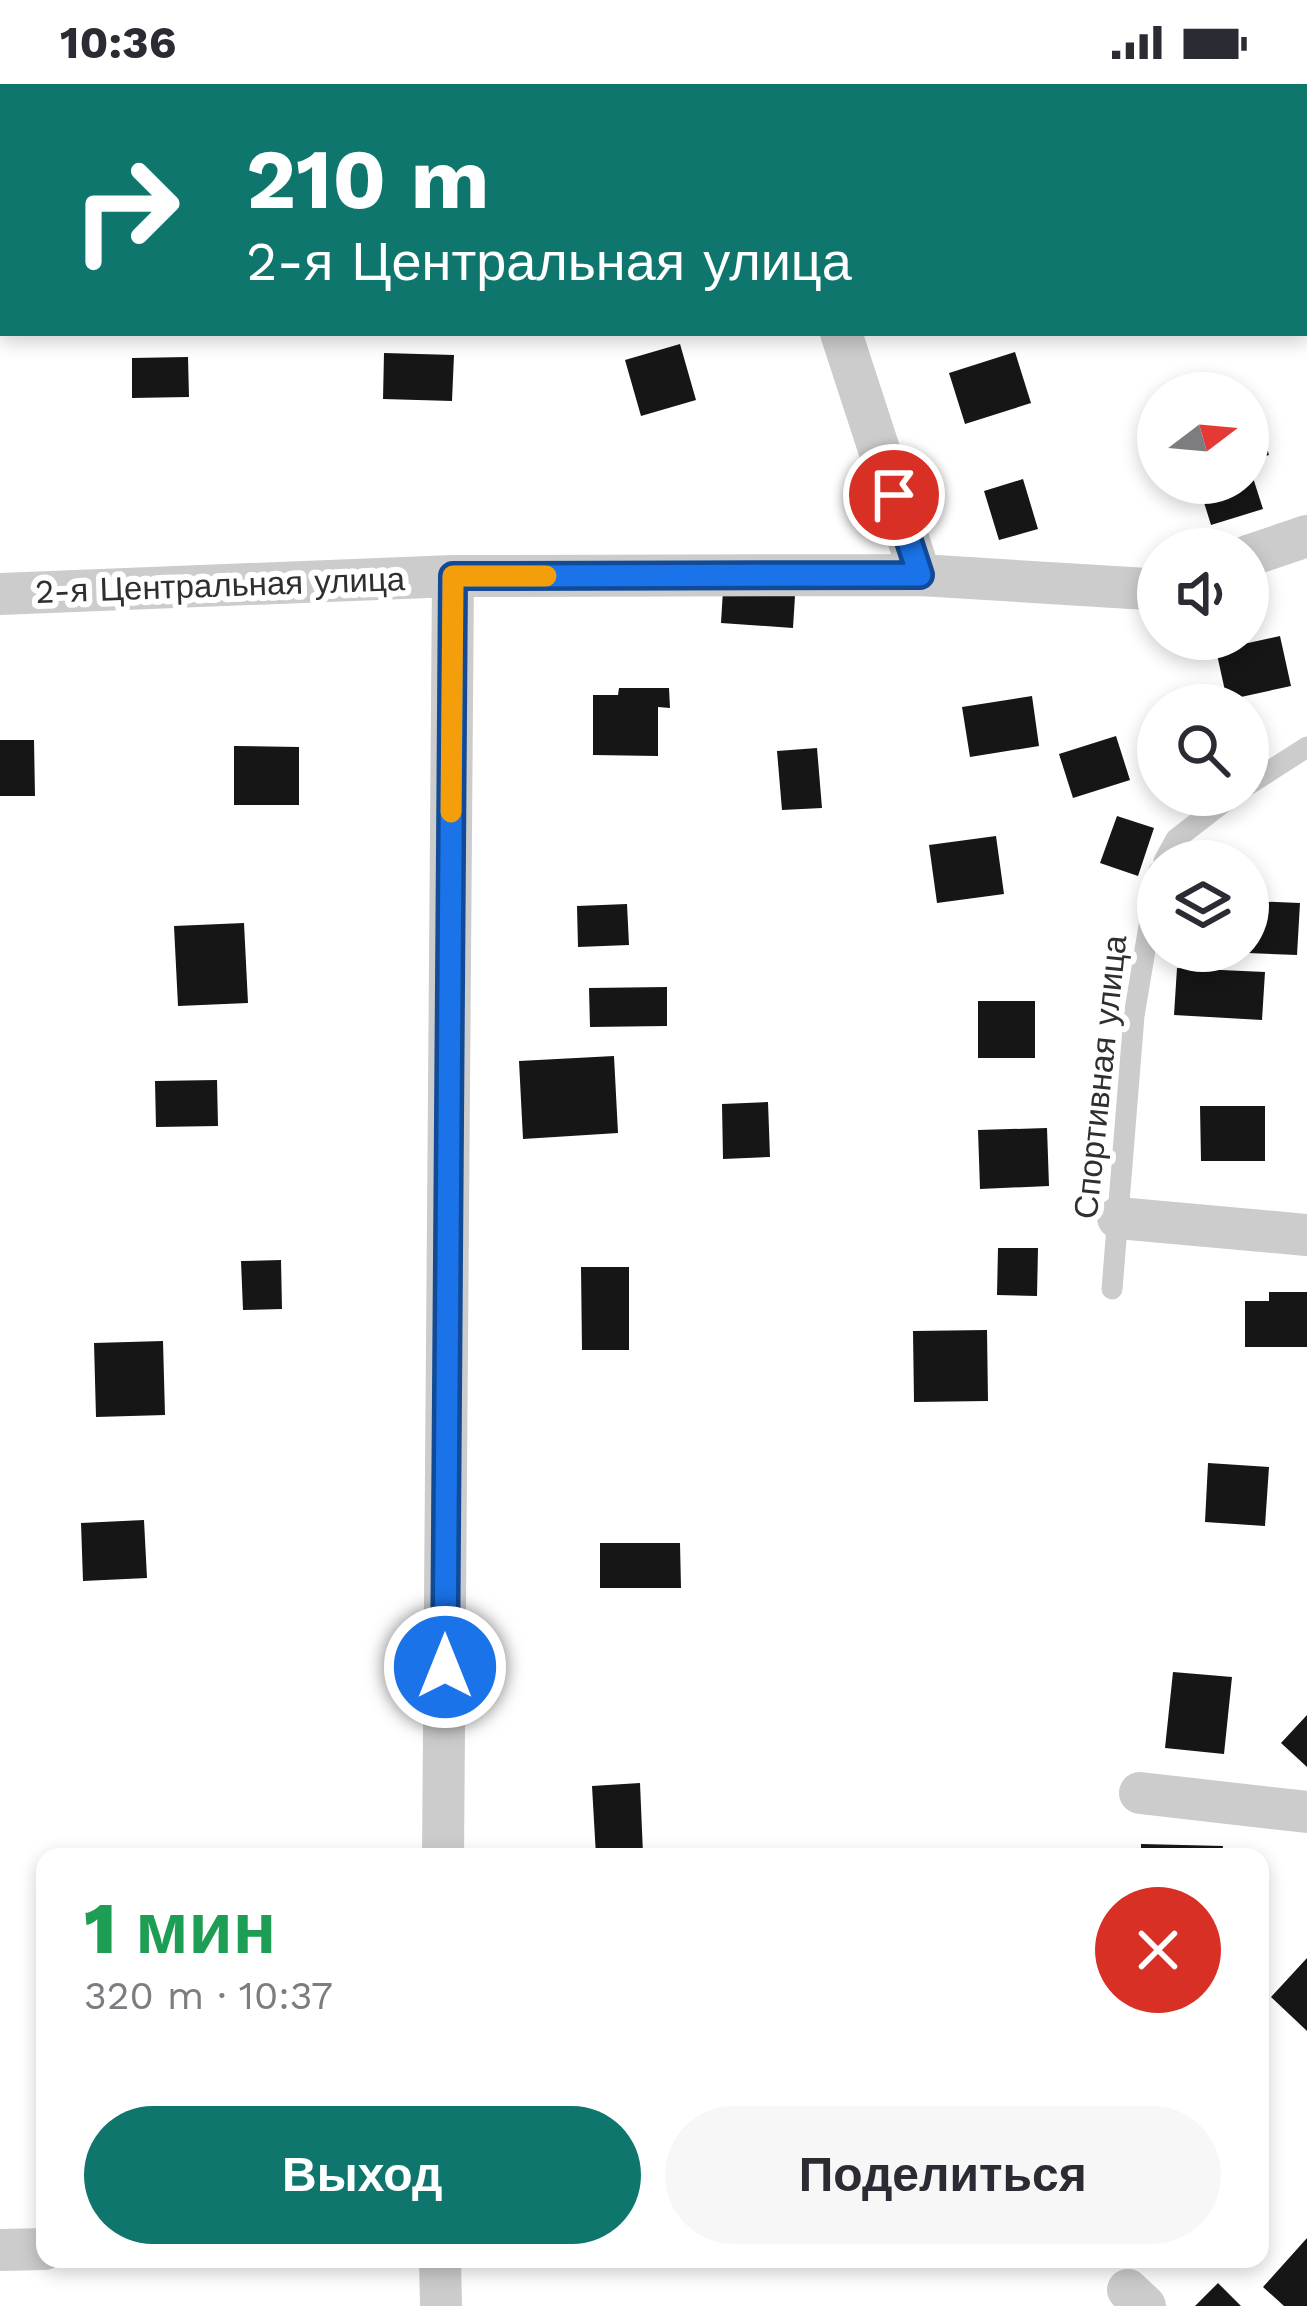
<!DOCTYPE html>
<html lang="ru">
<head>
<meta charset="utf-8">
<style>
	body { margin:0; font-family:"Work Sans",sans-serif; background:#f7f7f7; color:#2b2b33; height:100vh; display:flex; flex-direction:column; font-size:45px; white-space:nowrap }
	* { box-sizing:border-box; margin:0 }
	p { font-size:39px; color:#7c7c81 }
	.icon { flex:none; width:66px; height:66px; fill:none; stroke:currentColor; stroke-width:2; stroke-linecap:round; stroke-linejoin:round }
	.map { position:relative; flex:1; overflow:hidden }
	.side { position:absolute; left:36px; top:1764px; width:1233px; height:420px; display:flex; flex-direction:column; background:#fff; border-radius:24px; box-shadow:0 6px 18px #0003 }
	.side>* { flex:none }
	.top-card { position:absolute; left:0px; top:0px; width:1308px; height:252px; box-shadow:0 6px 18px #0003; background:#0f766e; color:#fff; overflow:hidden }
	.needle { width:78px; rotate:74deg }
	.tools { position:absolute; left:1137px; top:288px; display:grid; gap:24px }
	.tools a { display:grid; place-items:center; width:132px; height:132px; border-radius:50%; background:#fff; box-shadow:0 6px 18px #0003; font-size:60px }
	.pin { position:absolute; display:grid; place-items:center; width:102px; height:102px; color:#fff; margin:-51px; border:6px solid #fff; border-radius:50%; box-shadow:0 3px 12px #0007 }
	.me { position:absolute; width:132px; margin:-66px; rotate:0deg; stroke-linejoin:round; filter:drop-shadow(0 0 9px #0008) }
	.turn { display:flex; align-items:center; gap:42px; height:252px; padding:0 48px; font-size:54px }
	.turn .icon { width:156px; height:156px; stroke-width:2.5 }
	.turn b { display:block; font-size:84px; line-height:102px }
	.round { display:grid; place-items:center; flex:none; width:126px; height:126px; border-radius:63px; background:#f7f7f7 }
	.head { display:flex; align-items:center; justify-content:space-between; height:204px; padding:0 48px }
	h1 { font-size:72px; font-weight:800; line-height:90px; color:#1e9e55 }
	.button { display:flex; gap:24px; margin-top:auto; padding:24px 48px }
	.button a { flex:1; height:138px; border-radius:72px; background:#0f766e; color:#fff; font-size:48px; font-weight:800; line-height:138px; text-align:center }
	.button a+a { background:#f7f7f7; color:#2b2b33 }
	.status { display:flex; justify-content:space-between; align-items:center; height:84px; padding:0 60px; background:#fff; direction:ltr }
	.status svg { height:33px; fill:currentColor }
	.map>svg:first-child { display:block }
	.building { fill:#161616 }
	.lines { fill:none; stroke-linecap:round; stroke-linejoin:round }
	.lane { stroke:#ccc; stroke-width:21 }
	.street { stroke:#ccc; stroke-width:42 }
	.route-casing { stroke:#114b97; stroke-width:30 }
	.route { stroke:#1a73e8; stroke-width:21 }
	.slow { stroke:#f59e0b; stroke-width:21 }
	.labels { text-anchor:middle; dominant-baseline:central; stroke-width:12; stroke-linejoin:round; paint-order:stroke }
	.street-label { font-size:33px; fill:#2f2f2f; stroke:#fff }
</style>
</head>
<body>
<div class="status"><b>10:36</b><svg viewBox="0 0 49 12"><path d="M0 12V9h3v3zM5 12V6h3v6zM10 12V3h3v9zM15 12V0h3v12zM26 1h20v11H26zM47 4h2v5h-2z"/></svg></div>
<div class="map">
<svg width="1307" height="2222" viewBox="0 0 1307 2222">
	<rect width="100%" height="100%" fill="#fff"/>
	<path class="building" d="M 680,260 L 696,316 L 641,332 L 625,276 Z
		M 1015,268 L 1031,319 L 965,340 L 949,289 Z
		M 384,269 L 454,271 L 452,317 L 383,315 Z
		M 188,273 L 189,313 L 132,314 L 132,274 Z
		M 1254,319 L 1269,371 L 1248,377 L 1248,321 Z
		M 1248,378 L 1263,425 L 1211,441 L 1198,399 L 1248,399 Z
		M 1023,395 L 1038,445 L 999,456 L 984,407 Z
		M 723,506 L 795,512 L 793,544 L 721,539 Z
		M 1280,552 L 1291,602 L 1227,616 L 1216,566 Z
		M 619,604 L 669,604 L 670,624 L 658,623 L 658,672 L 593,671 L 593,611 L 618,611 Z
		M 1032,612 L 1039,662 L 970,673 L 962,623 Z
		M 1116,652 L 1130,696 L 1073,714 L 1059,670 Z
		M 0,656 L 34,656 L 35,712 L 0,712 Z
		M 234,662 L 299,663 L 299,721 L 234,721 Z
		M 817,664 L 822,724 L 782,726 L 777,667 Z
		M 1117,732 L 1154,744 L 1138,792 L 1100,779 Z
		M 996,752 L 1004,810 L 937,819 L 929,761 Z
		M 1248,817 L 1300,819 L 1297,871 L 1248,869 Z
		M 627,820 L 629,861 L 578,863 L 577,822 Z
		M 244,839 L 248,919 L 178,922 L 174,842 Z
		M 1177,884 L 1265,888 L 1262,936 L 1174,931 Z
		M 667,903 L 667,942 L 590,943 L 589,904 Z
		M 978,917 L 1035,917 L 1035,974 L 978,974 Z
		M 614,972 L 618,1049 L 523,1055 L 519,977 Z
		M 217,996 L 218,1042 L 156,1043 L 155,997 Z
		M 768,1018 L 770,1073 L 723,1075 L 722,1020 Z
		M 1200,1022 L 1265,1022 L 1265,1077 L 1201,1077 Z
		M 1047,1044 L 1049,1102 L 980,1105 L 978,1046 Z
		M 998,1164 L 1038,1164 L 1037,1212 L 997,1211 Z
		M 281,1176 L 282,1225 L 243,1226 L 241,1177 Z
		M 581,1183 L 629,1183 L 629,1266 L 582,1266 Z
		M 1269,1208 L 1307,1208 L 1307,1263 L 1245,1263 L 1245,1217 L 1269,1217 Z
		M 987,1246 L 988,1317 L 914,1318 L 913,1247 Z
		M 163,1257 L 165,1331 L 96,1333 L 94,1259 Z
		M 1208,1379 L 1269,1383 L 1265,1442 L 1205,1438 Z
		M 144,1436 L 147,1494 L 83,1497 L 81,1439 Z
		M 600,1459 L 680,1459 L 681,1504 L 600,1504 Z
		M 1173,1588 L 1232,1593 L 1224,1670 L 1165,1664 Z
		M 1307,1631 L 1307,1683 L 1281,1659 Z
		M 640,1699 L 643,1770 L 596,1772 L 592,1702 Z
		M 1141,1760 L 1223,1762 L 1222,1773 L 1141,1773 Z
		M 1307,1874 L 1307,1947 L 1271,1913 Z
		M 1307,2154 L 1307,2222 L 1284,2222 L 1263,2203 Z
		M 1218,2199 L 1241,2222 L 1195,2222 Z"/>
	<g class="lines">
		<path class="lane" d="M 1248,701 L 1307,663
			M 1164,777 L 1176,755 L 1233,711
			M 1112,1205 L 1134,932 L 1158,788"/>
		<path class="street" d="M 759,0 L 760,3
			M 841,249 L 920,491
			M 1248,472 L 1307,452
			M 0,510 L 453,492 L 920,491 L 1147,505 L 1158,502
			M 1118,1134 L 1307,1151
			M 1140,1709 L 1307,1728
			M 443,1773 L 453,492
			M 0,2166 L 45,2165
			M 440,2175 L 441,2222
			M 1128,2206 L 1145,2222"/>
	</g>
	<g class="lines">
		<g class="route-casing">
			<path id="route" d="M 445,1583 L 453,492 L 920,491 L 894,411"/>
		</g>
		<use href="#route" class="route"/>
		<path class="slow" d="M 451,728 L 453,492 L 546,492"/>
	</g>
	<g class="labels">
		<g class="street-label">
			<text transform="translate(220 501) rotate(-2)">2-я Центральная улица</text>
			<text transform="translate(1100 993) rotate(-84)">Спортивная улица</text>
		</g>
	</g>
</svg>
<div class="tools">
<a><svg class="needle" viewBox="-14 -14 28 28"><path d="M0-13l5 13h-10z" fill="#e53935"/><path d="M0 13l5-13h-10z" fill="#7c7c81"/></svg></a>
<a><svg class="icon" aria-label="sound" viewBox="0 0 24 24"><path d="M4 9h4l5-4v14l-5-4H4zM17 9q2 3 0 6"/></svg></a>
<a><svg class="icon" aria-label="search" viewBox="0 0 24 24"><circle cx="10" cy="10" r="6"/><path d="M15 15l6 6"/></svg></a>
<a><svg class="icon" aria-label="layers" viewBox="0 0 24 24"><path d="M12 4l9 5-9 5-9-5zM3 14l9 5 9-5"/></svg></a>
</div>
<div class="pin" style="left:894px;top:411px;background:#d93025"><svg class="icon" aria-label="arrive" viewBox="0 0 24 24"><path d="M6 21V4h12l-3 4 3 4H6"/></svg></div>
<svg class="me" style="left:445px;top:1583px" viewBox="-20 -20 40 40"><circle r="17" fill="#1a73e8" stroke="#fff" stroke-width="3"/><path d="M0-11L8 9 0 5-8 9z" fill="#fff"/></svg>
<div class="top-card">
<div class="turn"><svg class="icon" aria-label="right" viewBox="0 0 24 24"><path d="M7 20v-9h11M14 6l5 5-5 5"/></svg><div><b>210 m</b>2-я Центральная улица</div></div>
</div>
<section class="side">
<div class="head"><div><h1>1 мин</h1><p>320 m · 10:37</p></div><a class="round" style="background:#d93025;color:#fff"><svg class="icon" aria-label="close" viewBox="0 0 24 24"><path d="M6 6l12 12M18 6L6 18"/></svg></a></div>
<div class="button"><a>Выход</a><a>Поделиться</a></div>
</section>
</div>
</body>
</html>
